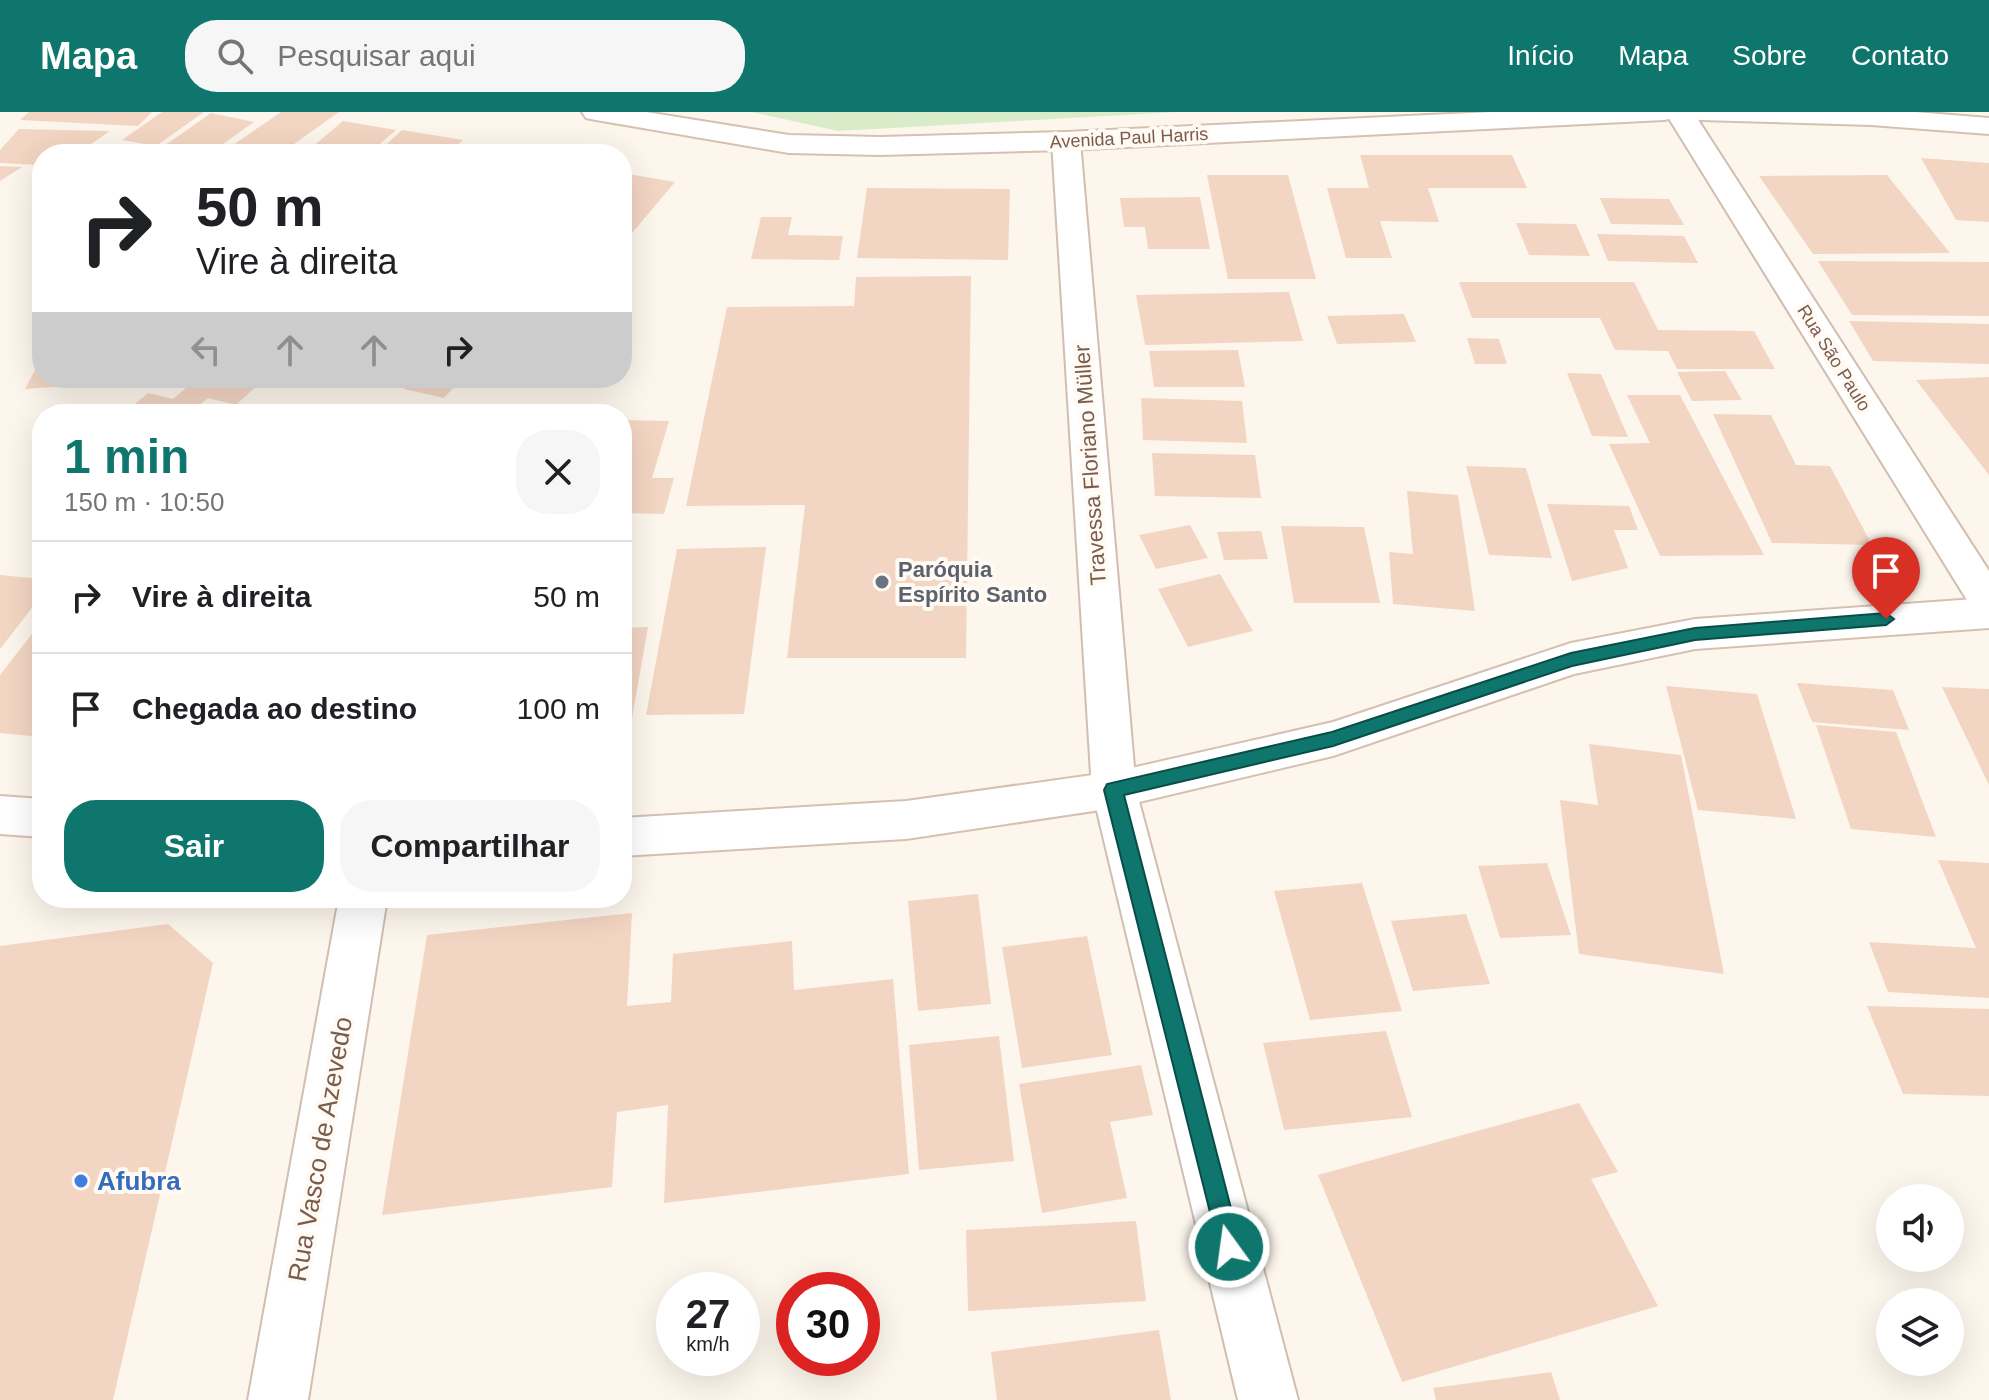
<!DOCTYPE html>
<html lang="pt">
<head>
<meta charset="utf-8">
<style>
	body { margin:0; font-family:Arial,sans-serif; background:#f6f6f6; color:#202124; height:100vh; display:flex; flex-direction:column; font-size:30px; white-space:nowrap }
	* { box-sizing:border-box; margin:0 }
	p { font-size:26px; color:#757577 }
	.icon { flex:none; width:44px; height:44px; fill:none; stroke:currentColor; stroke-width:2; stroke-linecap:round; stroke-linejoin:round }
	.map { position:relative; flex:1; overflow:hidden }
	.drawer { position:absolute; left:32px; top:292px; width:600px; height:504px; display:flex; flex-direction:column; background:#fff; border-radius:32px; box-shadow:0 8px 32px #0002 }
	.drawer>* { flex:none }
	.hud { position:absolute; left:32px; top:32px; width:600px; height:244px; border-radius:32px; box-shadow:0 8px 32px #0002; background:#fff; color:#202124; overflow:hidden }
	.tools { position:absolute; left:1876px; top:1072px; display:grid; gap:16px }
	.tools a { display:grid; place-items:center; width:88px; height:88px; border-radius:50%; background:#fff; box-shadow:0 8px 32px #0002; font-size:40px }
	.speed { position:absolute; left:656px; top:1160px; display:flex; gap:16px; font-size:40px; font-weight:700; text-align:center }
	.speed>* { display:grid; place-content:center; width:104px; height:104px; border-radius:50%; background:#fff; box-shadow:0 8px 32px #0002; line-height:1 }
	.speed small { font-size:20px; font-weight:400 }
	.speed .limit { border:12px solid #d22; background:#fff; color:#111 }
	.pin { position:absolute; display:grid; place-items:center; width:68px; height:68px; color:#fff; margin:-82px -34px; border-radius:50% 50% 50% 0; rotate:-45deg; box-shadow:0 0 8px #0007 }
	.pin .icon { rotate:45deg }
	.me { position:absolute; width:88px; margin:-44px; rotate:346deg; stroke-linejoin:round; filter:drop-shadow(0 0 6px #0008) }
	.turn { display:flex; align-items:center; gap:28px; height:168px; padding:0 32px; font-size:36px }
	.turn .icon { width:104px; height:104px; stroke-width:2.5 }
	.turn b { display:block; font-size:56px; line-height:68px }
	.lanes { display:flex; align-items:center; height:76px; padding:0 32px; background:#0003; justify-content:center; gap:40px; direction:ltr }
	.lanes .off { opacity:.35 }
	.round { display:grid; place-items:center; flex:none; width:84px; height:84px; border-radius:32px; background:#f6f6f6 }
	.head { display:flex; align-items:center; justify-content:space-between; height:136px; padding:0 32px }
	h1 { font-size:48px; font-weight:800; line-height:60px; color:#0f766e }
	.primary-button { display:flex; gap:16px; margin-top:auto; padding:16px 32px }
	.primary-button a { flex:1; height:92px; border-radius:32px; background:#0f766e; color:#fff; font-size:32px; font-weight:800; line-height:92px; text-align:center }
	.primary-button a+a { background:#f6f6f6; color:#202124 }
	ul { padding:0; list-style:none }
	li { display:flex; align-items:center; gap:24px; height:112px; padding:0 32px; border-top:2px solid #e0e0e0 }
	li div { flex:1 }
	li b { display:block; font-size:30px }
	li em { font-style:normal }
	header { display:flex; align-items:center; gap:48px; box-sizing:border-box; height:112px; padding:0 40px; background:#0f766e; color:#fff }
	header strong { font-size:38px }
	nav { display:flex; gap:44px; margin-inline-start:auto; font-size:28px }
	.search { width:560px; height:72px; background:#f6f6f6; display:flex; align-items:center; gap:20px; box-sizing:border-box; padding:0 28px; border-radius:32px; color:#757577; font-size:30px }
	.map>svg:first-child { display:block }
	.green { fill:#d8ecc9 }
	.building { fill:#f3d5c3 }
	.lines { fill:none; stroke-linecap:round; stroke-linejoin:round }
	.street-casing { stroke:#d1beb0; stroke-width:4 }
	.secondary-casing { stroke:#d6c0b0; stroke-width:4 }
	.street { fill:#fff; fill-rule:evenodd }
	.secondary { fill:#fff; fill-rule:evenodd }
	.route { fill:#0f766e; stroke:#0a4d48; stroke-width:2 }
	.worship-dot { fill:#6b7280; stroke:#fffaf3; stroke-width:3 }
	.shop-dot { fill:#3f7fe0; stroke:#fffaf3; stroke-width:3 }
	.labels { text-anchor:middle; dominant-baseline:central; stroke-width:8; stroke-linejoin:round; paint-order:stroke }
	.far-street-label { font-size:18px; fill:#7a5c4d; stroke:#fffaf3 }
	.street-label { font-size:22px; fill:#7a5c4d; stroke:#fffaf3 }
	.worship-label { font-size:22px; font-weight:bold; fill:#5b616d; stroke:#fffaf3; text-anchor:start }
	.near-street-label { font-size:26px; fill:#7a5c4d; stroke:#fffaf3 }
	.near-shop-label { font-size:26px; font-weight:bold; fill:#366cbe; stroke:#fffaf3; text-anchor:start }
</style>
</head>
<body>
<header>
<strong>Mapa</strong>
<div class="search"><svg class="icon" aria-label="search" viewBox="0 0 24 24"><circle cx="10" cy="10" r="6"/><path d="M15 15l6 6"/></svg>Pesquisar aqui</div>
<nav><a>Início</a><a>Mapa</a><a>Sobre</a><a>Contato</a></nav>
</header>
<div class="map">
<svg width="1989" height="1288" viewBox="0 0 1989 1288">
	<rect width="100%" height="100%" fill="#fdf6ec"/>
	<path class="green" d="M 752,0 L 1177,0 L 838,19 Z"/>
	<path class="building" d="M 29,0 L 152,0 L 138,14 L 20,8 Z
		M 162,0 L 204,0 L 156,34 L 122,28 Z
		M 281,0 L 339,0 L 280,42 L 220,42 Z
		M 211,1 L 254,10 L 209,42 L 190,42 L 161,36 Z
		M 343,9 L 396,18 L 368,42 L 304,42 Z
		M 19,17 L 110,19 L 76,42 L 42,42 L 42,53 L 0,51 L 0,38 Z
		M 402,18 L 463,28 L 448,42 L 376,42 Z
		M 99,33 L 130,41 L 130,42 L 85,42 Z
		M 1360,43 L 1512,43 L 1527,76 L 1428,76 L 1439,110 L 1380,109 L 1392,146 L 1346,146 L 1327,76 L 1369,76 Z
		M 1921,46 L 1989,51 L 1989,110 L 1956,108 Z
		M 0,54 L 22,55 L 0,69 Z
		M 622,61 L 675,70 L 622,133 Z
		M 1207,63 L 1288,63 L 1316,167 L 1228,167 Z
		M 1887,63 L 1950,141 L 1813,142 L 1759,64 Z
		M 867,76 L 1010,77 L 1008,148 L 857,146 Z
		M 1200,85 L 1210,137 L 1148,137 L 1145,115 L 1124,115 L 1120,86 Z
		M 1600,86 L 1669,87 L 1684,113 L 1611,112 Z
		M 761,105 L 792,105 L 788,123 L 843,124 L 839,148 L 751,147 Z
		M 1516,111 L 1576,112 L 1590,144 L 1529,143 Z
		M 1597,122 L 1684,124 L 1698,151 L 1608,149 Z
		M 1818,149 L 1989,150 L 1989,204 L 1852,203 Z
		M 971,164 L 966,546 L 787,546 L 805,393 L 686,394 L 727,195 L 854,194 L 856,165 Z
		M 1459,170 L 1634,170 L 1658,218 L 1754,219 L 1775,257 L 1677,257 L 1668,239 L 1615,238 L 1600,206 L 1472,206 Z
		M 1289,180 L 1303,229 L 1145,233 L 1136,183 Z
		M 1404,202 L 1416,230 L 1337,232 L 1327,204 Z
		M 1849,209 L 1989,212 L 1989,252 L 1873,249 Z
		M 1467,226 L 1499,227 L 1507,252 L 1475,252 Z
		M 1238,238 L 1245,275 L 1154,275 L 1149,239 Z
		M 42,245 L 42,266 L 124,266 L 122,270 L 25,277 Z
		M 1725,259 L 1742,288 L 1692,289 L 1677,260 Z
		M 1567,261 L 1601,262 L 1628,325 L 1592,324 Z
		M 1989,265 L 1989,363 L 1916,268 Z
		M 265,266 L 236,293 L 208,286 L 196,296 L 217,302 L 154,302 L 130,296 L 148,281 L 173,287 L 194,269 L 186,266 Z
		M 414,266 L 462,266 L 444,286 L 404,277 Z
		M 1627,283 L 1680,283 L 1764,443 L 1660,444 L 1609,332 L 1650,331 Z
		M 1141,286 L 1242,289 L 1247,331 L 1143,328 Z
		M 1713,302 L 1771,303 L 1796,353 L 1830,354 L 1872,433 L 1772,431 Z
		M 622,308 L 669,309 L 652,366 L 674,366 L 664,402 L 622,401 Z
		M 1152,341 L 1255,343 L 1261,386 L 1155,384 Z
		M 1466,354 L 1526,356 L 1552,446 L 1489,443 Z
		M 1407,379 L 1458,383 L 1475,499 L 1393,492 L 1389,440 L 1413,442 Z
		M 1547,392 L 1629,394 L 1638,418 L 1614,418 L 1628,456 L 1572,469 Z
		M 1190,413 L 1208,446 L 1156,457 L 1139,423 Z
		M 1281,414 L 1364,415 L 1380,491 L 1294,491 Z
		M 1261,419 L 1268,447 L 1224,448 L 1217,420 Z
		M 766,435 L 744,602 L 646,603 L 677,437 Z
		M 1220,462 L 1253,519 L 1188,535 L 1158,477 Z
		M 0,463 L 42,467 L 42,483 L 0,537 Z
		M 42,509 L 42,625 L 0,621 L 0,563 Z
		M 648,515 L 630,618 L 622,619 L 622,516 Z
		M 1797,571 L 1893,578 L 1909,618 L 1812,610 Z
		M 1666,574 L 1757,582 L 1796,707 L 1698,698 Z
		M 1942,575 L 1989,577 L 1989,673 Z
		M 1816,613 L 1896,620 L 1936,725 L 1851,717 Z
		M 1589,632 L 1681,643 L 1724,862 L 1579,842 L 1560,688 L 1598,693 Z
		M 1938,748 L 1989,751 L 1989,886 L 1888,880 L 1869,830 L 1976,836 Z
		M 1547,751 L 1571,823 L 1500,826 L 1478,754 Z
		M 1362,771 L 1402,899 L 1310,908 L 1274,779 Z
		M 978,782 L 991,892 L 918,899 L 908,789 Z
		M 632,801 L 627,894 L 671,890 L 673,842 L 792,829 L 794,878 L 893,867 L 909,1062 L 664,1091 L 668,993 L 617,1000 L 612,1075 L 382,1103 L 427,823 Z
		M 1466,802 L 1490,872 L 1413,879 L 1391,809 Z
		M 168,812 L 213,851 L 113,1288 L 0,1288 L 0,834 Z
		M 1087,824 L 1112,943 L 1022,956 L 1002,835 Z
		M 1867,894 L 1989,897 L 1989,984 L 1903,982 Z
		M 1386,919 L 1412,1005 L 1284,1018 L 1263,931 Z
		M 999,924 L 1014,1049 L 919,1058 L 909,933 Z
		M 1141,953 L 1153,1003 L 1110,1010 L 1127,1086 L 1042,1101 L 1019,972 Z
		M 1579,991 L 1618,1060 L 1591,1067 L 1658,1194 L 1402,1270 L 1318,1063 Z
		M 1136,1109 L 1146,1189 L 968,1199 L 966,1118 Z
		M 1159,1218 L 1171,1288 L 997,1288 L 991,1240 Z
		M 1551,1260 L 1560,1288 L 1436,1288 L 1433,1276 Z"/>
	<g class="lines">
		<g class="street-casing">
			<path id="street" d="M 1665,0 L 1693,0 L 1989,459 L 1989,506 L 1975,501 Z
				M 1066,20 L 1076,23 L 1080,29 L 1136,678 L 1298,1288 L 1238,1288 L 1092,678 L 1052,29 L 1056,23 Z
				M 339,786 L 387,786 L 308,1288 L 248,1288 Z"/>
		</g>
		<g class="secondary-casing">
			<path id="secondary" d="M 582,0 L 646,0 L 789,23 L 880,25 L 1066,20 L 1492,0 L 1678,0 L 1674,6 L 1664,8 L 1066,38 L 880,43 L 789,41 L 596,8 L 586,6 Z
				M 1686,0 L 1915,0 L 1989,6 L 1989,22 L 1871,13 L 1700,8 L 1690,6 Z
				M 1989,486 L 1989,516 L 1695,537 L 1574,562 L 1333,644 L 1114,696 L 906,727 L 622,744 L 622,706 L 906,689 L 1114,660 L 1333,610 L 1571,531 L 1695,507 Z
				M 0,684 L 42,687 L 42,725 L 0,722 Z"/>
		</g>
		<use href="#street" class="street"/>
		<use href="#secondary" class="secondary"/>
	</g>
	<path class="route" d="M 1886,501 L 1894,507 L 1886,513 L 1695,528 L 1572,554 L 1333,634 L 1124,683 L 1241,1135 L 1237,1144 L 1229,1147 L 1221,1144 L 1104,678 L 1107,672 L 1332,620 L 1571,541 L 1695,516 Z"/>
	<circle class="worship-dot" cx="882" cy="470" r="8"/>
	<circle class="shop-dot" cx="81" cy="1069" r="8"/>
	<g class="labels">
		<g class="far-street-label">
			<text transform="translate(1129 26) rotate(-3)">Avenida Paul Harris</text>
			<text transform="translate(1834 246) rotate(58)">Rua São Paulo</text>
		</g>
		<g class="street-label">
			<text transform="translate(1090 353) rotate(-94)">Travessa Floriano Müller</text>
		</g>
		<g class="worship-label">
			<text x="898" y="457">Paróquia<tspan x="898" dy="25">Espírito Santo</tspan></text>
		</g>
		<g class="near-street-label">
			<text transform="translate(320 1037) rotate(-80)">Rua Vasco de Azevedo</text>
		</g>
		<g class="near-shop-label">
			<text x="97" y="1069">Afubra</text>
		</g>
	</g>
</svg>
<div class="tools">
<a><svg class="icon" aria-label="sound" viewBox="0 0 24 24"><path d="M4 9h4l5-4v14l-5-4H4zM17 9q2 3 0 6"/></svg></a>
<a><svg class="icon" aria-label="layers" viewBox="0 0 24 24"><path d="M12 4l9 5-9 5-9-5zM3 14l9 5 9-5"/></svg></a>
</div>
<div class="speed"><div>27<small>km/h</small></div><div class="limit">30</div></div>
<div class="pin" style="left:1886px;top:507px;background:#d93025"><svg class="icon" aria-label="arrive" viewBox="0 0 24 24"><path d="M6 21V4h12l-3 4 3 4H6"/></svg></div>
<svg class="me" style="left:1229px;top:1135px" viewBox="-20 -20 40 40"><circle r="17" fill="#0f766e" stroke="#fff" stroke-width="3"/><path d="M0-11L8 9 0 5-8 9z" fill="#fff"/></svg>
<div class="hud">
<div class="turn"><svg class="icon" aria-label="right" viewBox="0 0 24 24"><path d="M7 20v-9h11M14 6l5 5-5 5"/></svg><div><b>50 m</b>Vire à direita</div></div>
<div class="lanes"><svg class="icon off" aria-label="left" viewBox="0 0 24 24"><path d="M17 20v-9H6M10 6l-5 5 5 5"/></svg><svg class="icon off" aria-label="ahead" viewBox="0 0 24 24"><path d="M12 20V5M6 11l6-6 6 6"/></svg><svg class="icon off" aria-label="ahead" viewBox="0 0 24 24"><path d="M12 20V5M6 11l6-6 6 6"/></svg><svg class="icon" aria-label="right" viewBox="0 0 24 24"><path d="M7 20v-9h11M14 6l5 5-5 5"/></svg></div>
</div>
<section class="drawer">
<div class="head"><div><h1>1 min</h1><p>150 m · 10:50</p></div><a class="round"><svg class="icon" aria-label="close" viewBox="0 0 24 24"><path d="M6 6l12 12M18 6L6 18"/></svg></a></div>
<ul>
<li><svg class="icon" aria-label="right" viewBox="0 0 24 24"><path d="M7 20v-9h11M14 6l5 5-5 5"/></svg><div><b>Vire à direita</b></div><em>50 m</em></li>
<li><svg class="icon" aria-label="arrive" viewBox="0 0 24 24"><path d="M6 21V4h12l-3 4 3 4H6"/></svg><div><b>Chegada ao destino</b></div><em>100 m</em></li>
</ul>
<div class="primary-button"><a>Sair</a><a>Compartilhar</a></div>
</section>
</div>
</body>
</html>
